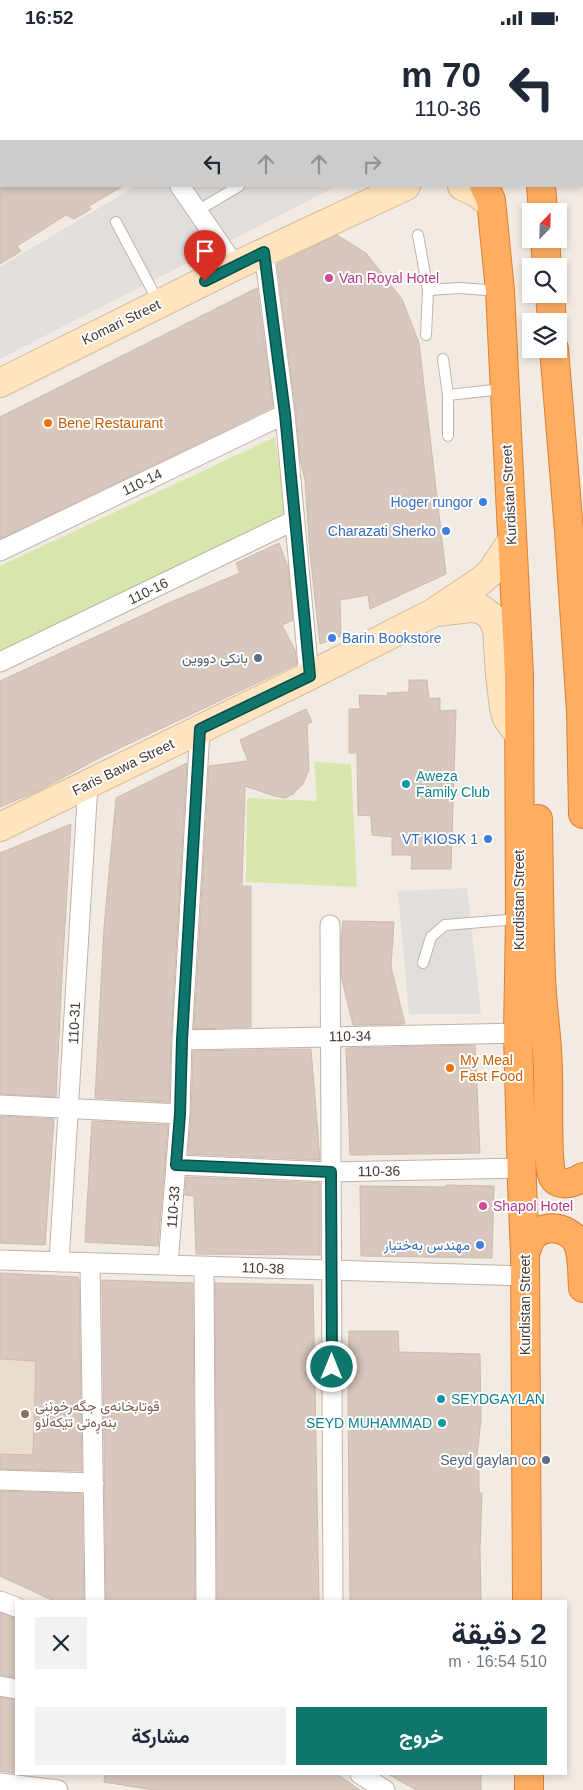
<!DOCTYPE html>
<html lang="ar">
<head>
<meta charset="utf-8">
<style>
	body { margin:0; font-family:Helvetica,Vazirmatn,sans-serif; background:#f2f2f3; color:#1f2937; direction:rtl; height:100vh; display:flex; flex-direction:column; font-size:19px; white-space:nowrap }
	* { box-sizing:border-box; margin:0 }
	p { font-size:16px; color:#747a83 }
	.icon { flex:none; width:28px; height:28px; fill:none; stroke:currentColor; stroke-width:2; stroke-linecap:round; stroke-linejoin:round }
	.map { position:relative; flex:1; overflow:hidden; direction:ltr }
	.drawer { position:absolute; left:15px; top:1565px; width:552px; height:175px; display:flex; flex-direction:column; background:#fff; border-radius:0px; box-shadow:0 2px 8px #0003; direction:rtl }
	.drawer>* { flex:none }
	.banner { position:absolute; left:0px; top:0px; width:584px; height:152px; box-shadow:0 2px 8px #0003; direction:rtl; background:#fff; color:#1f2937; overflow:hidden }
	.needle { width:32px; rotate:23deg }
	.controls { position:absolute; left:522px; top:168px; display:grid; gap:10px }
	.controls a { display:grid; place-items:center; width:45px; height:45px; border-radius:0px; background:#fff; box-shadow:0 2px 8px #0003; font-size:25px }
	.pin { position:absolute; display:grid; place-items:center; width:42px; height:42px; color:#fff; margin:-51px -21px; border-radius:50% 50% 50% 0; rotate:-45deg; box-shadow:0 0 5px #0007 }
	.pin .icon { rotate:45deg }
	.me { position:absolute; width:55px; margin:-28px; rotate:0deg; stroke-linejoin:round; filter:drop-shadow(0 0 4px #0008) }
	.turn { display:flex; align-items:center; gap:18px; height:105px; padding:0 20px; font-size:22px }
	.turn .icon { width:65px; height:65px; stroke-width:2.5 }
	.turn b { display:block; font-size:35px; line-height:42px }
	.lanes { display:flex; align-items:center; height:48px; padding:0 20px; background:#0003; justify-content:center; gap:25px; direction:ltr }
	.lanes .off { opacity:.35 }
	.round { display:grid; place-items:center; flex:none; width:52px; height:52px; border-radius:0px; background:#f2f2f3 }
	.overview { display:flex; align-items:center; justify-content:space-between; height:85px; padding:0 20px }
	h1 { font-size:30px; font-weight:700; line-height:38px }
	.cta { display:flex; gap:10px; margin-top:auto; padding:10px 20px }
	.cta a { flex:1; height:58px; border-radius:0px; background:#0f766e; color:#fff; font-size:20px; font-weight:700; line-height:58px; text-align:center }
	.cta a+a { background:#f2f2f3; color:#1f2937 }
	.status { display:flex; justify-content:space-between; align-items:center; height:35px; padding:0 25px; background:#fff; direction:ltr }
	.status svg { height:14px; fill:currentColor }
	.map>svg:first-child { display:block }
	.education { fill:#ebddcd }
	.green { fill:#d7e7ab }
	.parking { fill:#e2dedc }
	.building { fill:#d7c7bc; stroke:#cebaac }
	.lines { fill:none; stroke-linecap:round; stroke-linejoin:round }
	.lane-casing { stroke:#c0b3a9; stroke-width:12 }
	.street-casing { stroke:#c0b3a9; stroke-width:21 }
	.secondary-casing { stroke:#d6b894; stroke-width:30 }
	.highway-casing { stroke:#df7e30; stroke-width:30 }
	.lane { stroke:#fff; stroke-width:10 }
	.street { stroke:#fff; stroke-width:19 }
	.secondary { stroke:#ffe4c0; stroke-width:28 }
	.highway { stroke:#ffad61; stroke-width:28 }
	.route-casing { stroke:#0a4d48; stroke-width:12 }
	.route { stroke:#0f766e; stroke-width:9 }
	.hotel-dot { fill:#d1479c; stroke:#fff; stroke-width:2 }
	.food-dot { fill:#e8710a; stroke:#fff; stroke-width:2 }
	.shop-dot { fill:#3f7fe0; stroke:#fff; stroke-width:2 }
	.service-dot { fill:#5c6f8a; stroke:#fff; stroke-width:2 }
	.culture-dot { fill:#0f9aa8; stroke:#fff; stroke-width:2 }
	.education-dot { fill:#8d6e63; stroke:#fff; stroke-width:2 }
	.labels { text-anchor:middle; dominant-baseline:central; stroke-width:4; stroke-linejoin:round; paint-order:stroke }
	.hotel-label { font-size:14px; fill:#b23c85; stroke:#fff; text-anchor:start }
	.street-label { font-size:14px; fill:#443a33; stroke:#fff }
	.food-label { font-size:14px; fill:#c56008; stroke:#fff; text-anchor:start }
	.shop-label { font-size:14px; fill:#366cbe; stroke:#fff; text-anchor:end }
	.service-label { font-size:14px; fill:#4e5e75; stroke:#fff; text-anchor:end }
	.culture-label { font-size:14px; fill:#0d838f; stroke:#fff; text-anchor:start }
	.education-label { font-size:14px; fill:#785e54; stroke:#fff; text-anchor:start }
</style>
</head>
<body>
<div class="status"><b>16:52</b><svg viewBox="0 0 49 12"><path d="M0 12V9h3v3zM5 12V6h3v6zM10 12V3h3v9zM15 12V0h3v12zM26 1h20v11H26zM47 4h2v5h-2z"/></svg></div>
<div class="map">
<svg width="583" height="1755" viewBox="0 0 583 1755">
	<rect width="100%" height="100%" fill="#f2ebe3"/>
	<path class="education" d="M 0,1307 L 36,1309 L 49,1390 L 47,1445 L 0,1443 Z"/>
	<path class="green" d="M 0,0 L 54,1 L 1,1 L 0,76 Z
		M 275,402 L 286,480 L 0,618 L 0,531 Z
		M 314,727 L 351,729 L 357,852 L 246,847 L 247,763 L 317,766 Z"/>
	<path class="parking" d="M 136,151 L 337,151 L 0,324 L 0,232 Z
		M 467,853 L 481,979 L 409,979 L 398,856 Z"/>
	<path class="building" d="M 0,151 L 123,151 L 89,171 L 91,174 L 74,184 L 66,180 L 17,211 L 21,216 L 0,229 Z
		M 337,200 L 366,218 L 402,264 L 419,308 L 446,539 L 370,574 L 368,560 L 340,565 L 341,601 L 320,609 L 310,518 L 305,445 L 300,423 L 296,378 L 277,229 Z
		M 257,253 L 273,372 L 0,504 L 0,382 Z
		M 279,508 L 288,532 L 293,585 L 282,590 L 295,615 L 297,629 L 101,722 L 38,756 L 0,772 L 0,646 L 171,567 L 240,538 L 236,528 Z
		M 409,645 L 427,645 L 429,664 L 440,663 L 440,676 L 456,675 L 451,834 L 411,834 L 412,820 L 392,820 L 392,802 L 372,800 L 371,781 L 358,780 L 357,718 L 349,718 L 349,674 L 360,674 L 359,660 L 388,661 L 387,658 L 409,657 Z
		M 306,674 L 312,687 L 307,689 L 309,735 L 303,749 L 293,759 L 285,763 L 274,761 L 245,751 L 242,851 L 251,851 L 251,992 L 194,994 L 209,731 L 248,726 L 240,705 Z
		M 187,728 L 171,1004 L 169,1067 L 95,1063 L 104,893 L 116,763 Z
		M 71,789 L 62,940 L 56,1062 L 0,1059 L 0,818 Z
		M 343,886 L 394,887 L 391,932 L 405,989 L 353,990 L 341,941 L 341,906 Z
		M 475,1010 L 480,1118 L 350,1120 L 346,1013 Z
		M 311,1014 L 320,1125 L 188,1119 L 191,1079 L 193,1016 Z
		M 0,1081 L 54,1084 L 45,1210 L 0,1208 Z
		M 92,1086 L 168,1090 L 158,1211 L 85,1207 Z
		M 186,1142 L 320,1148 L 320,1220 L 196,1219 L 194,1161 L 185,1160 Z
		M 446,1150 L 494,1151 L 492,1223 L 361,1221 L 360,1151 L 446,1152 Z
		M 0,1238 L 78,1242 L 79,1245 L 82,1436 L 0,1434 L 0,1419 L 33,1420 L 36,1326 L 0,1324 Z
		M 102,1245 L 193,1248 L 195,1566 L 106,1566 Z
		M 215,1248 L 313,1250 L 319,1566 L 217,1566 Z
		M 349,1296 L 398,1296 L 399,1317 L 480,1319 L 481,1384 L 476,1430 L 479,1430 L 479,1458 L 482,1458 L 480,1514 L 481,1566 L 350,1566 L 348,1370 Z
		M 0,1456 L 82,1459 L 84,1566 L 54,1566 L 0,1541 Z
		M 0,1578 L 16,1583 L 16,1643 L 0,1640 Z
		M 0,1662 L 16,1665 L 16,1738 L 0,1736 Z
		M 105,1739 L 337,1739 L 360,1755 L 154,1755 L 104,1747 Z
		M 388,1739 L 481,1739 L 481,1755 L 416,1755 Z"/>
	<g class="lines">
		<g class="lane-casing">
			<path id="lane" d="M 197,176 L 239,151
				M 116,187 L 159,268
				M 418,200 L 428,255 L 426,300
				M 428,255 L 460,253 L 499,256
				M 443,324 L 448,360 L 448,401
				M 448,360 L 503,354
				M 423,928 L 431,902 L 445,890 L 519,884"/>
		</g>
		<g class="street-casing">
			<path id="street" d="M 81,1 L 83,0
				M 180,151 L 235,231
				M 264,217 L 285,379 L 309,641
				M 0,516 L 285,379
				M 0,627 L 295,485
				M 330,890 L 333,1566
				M 182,1005 L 518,998
				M 0,1070 L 180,1079
				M 176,1130 L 331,1137 L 521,1133
				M 0,1225 L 525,1241
				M 59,1227 L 88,749
				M 90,1228 L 95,1566
				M 168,1230 L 180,1079 L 182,1005 L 200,694
				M 204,1231 L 206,1566
				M 0,1445 L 94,1448
				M 0,1566 L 16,1572
				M 0,1651 L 16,1654
				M 360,1739 L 385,1755
				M 0,1748 L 58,1755"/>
		</g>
		<g class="secondary-casing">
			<path id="secondary" d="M 582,49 L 583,49
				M 462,151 L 477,158 L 491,169
				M 0,348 L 235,231 L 406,151
				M 437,577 L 470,573 L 481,574 L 492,582 L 497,595 L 500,640 L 504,673 L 507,683 L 519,700
				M 0,792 L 309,641 L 433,578 L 481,546 L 492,536 L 511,507"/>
		</g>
		<g class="highway-casing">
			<path id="highway" d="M 447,0 L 447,1
				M 473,0 L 473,1
				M 513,0 L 513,1
				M 484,151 L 491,165 L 500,256 L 519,640 L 520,884 L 518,998 L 522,1149 L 525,1218 L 527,1566
				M 541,151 L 543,176
				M 545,204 L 547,231
				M 550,259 L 552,286
				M 554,314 L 569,496 L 581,676 L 583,779
				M 538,784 C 539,836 539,888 541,940 C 542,973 548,1006 548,1039 C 549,1057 546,1130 553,1142 C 559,1153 574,1148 583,1142
				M 525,1218 C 528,1212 529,1205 534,1200 C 547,1188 571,1193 578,1209 C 583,1222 582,1239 583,1253
				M 529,1739 L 529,1755"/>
		</g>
		<use href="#lane" class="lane"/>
		<use href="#street" class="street"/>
		<use href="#secondary" class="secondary"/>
		<use href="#highway" class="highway"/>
	</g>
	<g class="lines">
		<g class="route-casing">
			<path id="route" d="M 205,246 L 264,217 L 285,379 L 310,641 L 200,694 L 182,1005 L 180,1079 L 176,1130 L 331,1137 L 332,1332"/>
		</g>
		<use href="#route" class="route"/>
	</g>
	<g class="hotel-dot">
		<circle cx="329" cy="243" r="5"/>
		<circle cx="483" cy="1171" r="5"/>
	</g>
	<g class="food-dot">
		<circle cx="48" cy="388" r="5"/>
		<circle cx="450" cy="1033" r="5"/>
	</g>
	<g class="shop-dot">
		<circle cx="483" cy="467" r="5"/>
		<circle cx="446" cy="496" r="5"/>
		<circle cx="332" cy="603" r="5"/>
		<circle cx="488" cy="804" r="5"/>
		<circle cx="480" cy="1210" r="5"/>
	</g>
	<g class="service-dot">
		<circle cx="258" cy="623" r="5"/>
		<circle cx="546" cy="1425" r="5"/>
	</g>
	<g class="culture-dot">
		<circle cx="406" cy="749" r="5"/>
		<circle cx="441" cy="1364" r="5"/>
		<circle cx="442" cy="1388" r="5"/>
	</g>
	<circle class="education-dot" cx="25" cy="1379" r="5"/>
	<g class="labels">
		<g class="hotel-label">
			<text x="339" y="243">Van Royal Hotel</text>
			<text x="493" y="1171">Shapol Hotel</text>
		</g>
		<g class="street-label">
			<text transform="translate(121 287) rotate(-26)">Komari Street</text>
			<text transform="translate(142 447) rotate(-26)">110-14</text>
			<text transform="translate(509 460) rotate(-93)">Kurdistan Street</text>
			<text transform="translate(148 556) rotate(-26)">110-16</text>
			<text transform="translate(123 732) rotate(-26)">Faris Bawa Street</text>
			<text transform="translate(519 865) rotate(-90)">Kurdistan Street</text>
			<text transform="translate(74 988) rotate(-87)">110-31</text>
			<text transform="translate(350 1001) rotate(-1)">110-34</text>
			<text transform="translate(379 1136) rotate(-1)">110-36</text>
			<text transform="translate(173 1172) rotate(-86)">110-33</text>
			<text transform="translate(263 1233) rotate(2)">110-38</text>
			<text transform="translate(525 1270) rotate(-90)">Kurdistan Street</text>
		</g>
		<g class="food-label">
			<text x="58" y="388">Bene Restaurant</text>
			<text x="460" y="1025">My Meal<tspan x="460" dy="16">Fast Food</tspan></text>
		</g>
		<g class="shop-label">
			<text x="473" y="467">Hoger rungor</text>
			<text x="436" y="496">Charazati Sherko</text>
			<text x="342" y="603" text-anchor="start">Barin Bookstore</text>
			<text x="478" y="804">VT KIOSK 1</text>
			<text x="470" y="1210">مهندس بەختیار</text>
		</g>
		<g class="service-label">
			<text x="248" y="623">بانکی دووین</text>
			<text x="536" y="1425">Seyd gaylan co</text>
		</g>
		<g class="culture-label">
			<text x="416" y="741">Aweza<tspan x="416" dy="16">Family Club</tspan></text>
			<text x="451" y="1364">SEYDGAYLAN</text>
			<text x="432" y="1388" text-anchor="end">SEYD MUHAMMAD</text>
		</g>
		<g class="education-label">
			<text x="35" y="1371">قوتابخانەی جگەرخوێنی<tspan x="35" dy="16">بنەڕەتی تێکەڵاو</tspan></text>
		</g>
	</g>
</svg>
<div class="controls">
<a><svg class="needle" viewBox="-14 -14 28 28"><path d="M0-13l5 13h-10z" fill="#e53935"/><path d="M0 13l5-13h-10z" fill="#747a83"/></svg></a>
<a><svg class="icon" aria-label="search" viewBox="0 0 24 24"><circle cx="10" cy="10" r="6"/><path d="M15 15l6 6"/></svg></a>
<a><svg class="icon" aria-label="layers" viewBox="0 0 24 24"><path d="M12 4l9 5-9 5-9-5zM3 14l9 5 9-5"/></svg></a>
</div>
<div class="pin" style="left:205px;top:246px;background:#d93025"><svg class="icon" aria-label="arrive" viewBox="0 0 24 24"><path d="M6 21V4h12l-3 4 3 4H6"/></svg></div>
<svg class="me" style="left:332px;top:1332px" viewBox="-20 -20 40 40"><circle r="17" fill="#0f766e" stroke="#fff" stroke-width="3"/><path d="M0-11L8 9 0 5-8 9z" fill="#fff"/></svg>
<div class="banner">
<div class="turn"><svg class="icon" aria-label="left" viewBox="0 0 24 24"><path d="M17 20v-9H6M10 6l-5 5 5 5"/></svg><div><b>70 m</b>110-36</div></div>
<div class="lanes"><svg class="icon" aria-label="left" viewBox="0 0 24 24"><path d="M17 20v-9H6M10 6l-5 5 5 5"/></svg><svg class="icon off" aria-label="ahead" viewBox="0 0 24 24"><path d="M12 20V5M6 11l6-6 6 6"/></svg><svg class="icon off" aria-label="ahead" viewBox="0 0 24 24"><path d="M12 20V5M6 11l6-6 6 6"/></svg><svg class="icon off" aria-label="right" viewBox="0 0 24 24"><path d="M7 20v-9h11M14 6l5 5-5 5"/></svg></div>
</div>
<section class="drawer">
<div class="overview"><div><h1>2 دقيقة</h1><p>510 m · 16:54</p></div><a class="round"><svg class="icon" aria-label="close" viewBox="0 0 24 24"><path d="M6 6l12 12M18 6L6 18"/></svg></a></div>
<div class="cta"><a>خروج</a><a>مشاركة</a></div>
</section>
</div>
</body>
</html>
